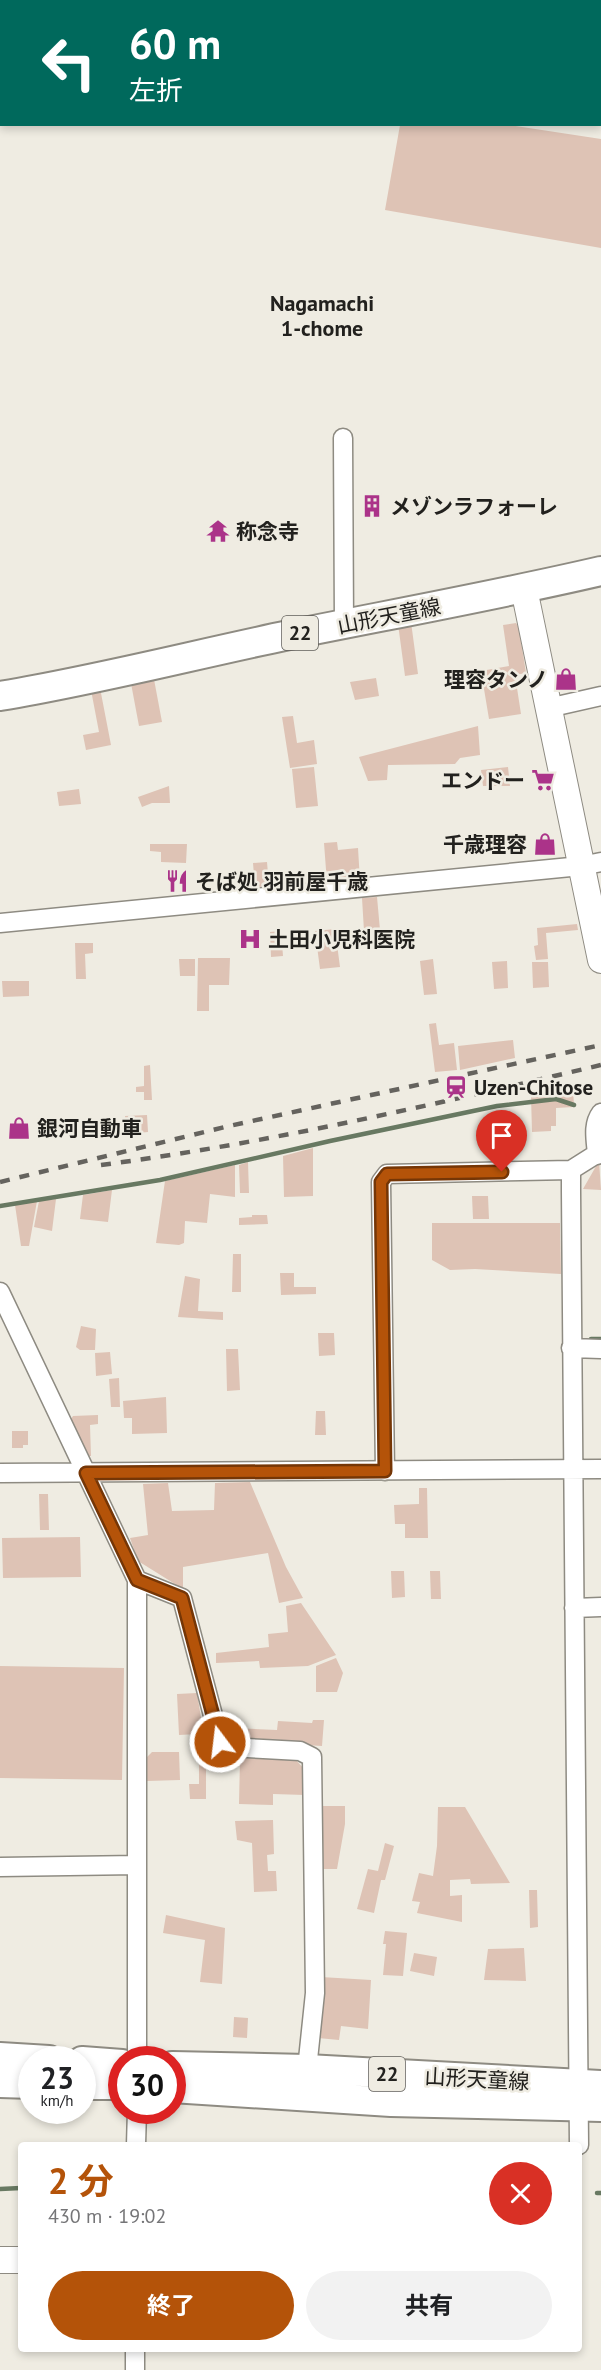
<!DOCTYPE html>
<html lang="ja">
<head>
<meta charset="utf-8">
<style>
	body { margin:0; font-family:"PT Sans","Noto Sans JP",sans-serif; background:#f2f2f2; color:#202124; height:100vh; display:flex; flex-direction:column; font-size:22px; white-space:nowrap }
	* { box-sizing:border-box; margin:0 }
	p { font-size:20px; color:#757577 }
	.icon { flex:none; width:33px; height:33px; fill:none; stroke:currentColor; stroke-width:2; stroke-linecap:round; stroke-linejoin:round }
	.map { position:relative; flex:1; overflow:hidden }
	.sheet { position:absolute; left:18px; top:2142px; width:564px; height:210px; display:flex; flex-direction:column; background:#fff; border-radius:6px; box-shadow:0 3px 9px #0003 }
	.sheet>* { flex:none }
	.guide { position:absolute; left:0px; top:0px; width:602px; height:126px; box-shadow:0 3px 9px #0003; background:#00695c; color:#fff; overflow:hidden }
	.speed { position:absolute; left:18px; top:2046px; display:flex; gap:12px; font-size:30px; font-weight:700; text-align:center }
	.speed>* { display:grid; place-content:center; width:78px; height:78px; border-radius:50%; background:#fff; box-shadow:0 3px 9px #0003; line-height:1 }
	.speed small { font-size:15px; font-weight:400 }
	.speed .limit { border:9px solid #d22; background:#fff; color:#111 }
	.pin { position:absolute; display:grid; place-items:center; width:51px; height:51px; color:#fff; margin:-62px -26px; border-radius:50% 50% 50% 0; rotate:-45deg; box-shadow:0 0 6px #0007 }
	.pin .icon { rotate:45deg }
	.me { position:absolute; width:66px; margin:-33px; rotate:345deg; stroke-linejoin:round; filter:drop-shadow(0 0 4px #0008) }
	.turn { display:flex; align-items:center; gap:21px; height:126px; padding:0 30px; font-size:27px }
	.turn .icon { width:78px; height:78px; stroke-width:2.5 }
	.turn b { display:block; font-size:42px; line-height:51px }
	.round { display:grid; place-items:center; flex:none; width:63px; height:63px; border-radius:32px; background:#f2f2f2 }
	.headline { display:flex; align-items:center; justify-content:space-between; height:102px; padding:0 30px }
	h1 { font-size:36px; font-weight:700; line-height:45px; color:#b45309 }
	.primary-button { display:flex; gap:12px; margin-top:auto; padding:12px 30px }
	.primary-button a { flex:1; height:69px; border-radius:36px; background:#b45309; color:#fff; font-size:24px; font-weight:700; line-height:69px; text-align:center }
	.primary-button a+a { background:#f2f2f2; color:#202124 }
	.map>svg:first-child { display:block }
	.green { fill:#dec3b5 }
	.water { fill:#869f7f; stroke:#687962; stroke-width:1.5 }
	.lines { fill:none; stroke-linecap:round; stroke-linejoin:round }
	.stream { stroke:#687962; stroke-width:4.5 }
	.street-casing { stroke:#8e8b82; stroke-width:21 }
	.secondary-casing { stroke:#8e8b82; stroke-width:28 }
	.primary-casing { stroke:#8e8b82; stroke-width:32 }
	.street { stroke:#fff; stroke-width:18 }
	.secondary { stroke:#fff; stroke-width:26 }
	.primary { stroke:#fff; stroke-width:28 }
	.rail { stroke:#65635e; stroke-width:4.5; stroke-dasharray:10 10; stroke-linecap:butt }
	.route-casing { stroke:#753606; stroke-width:15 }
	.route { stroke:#b45309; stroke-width:10 }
	.labels { text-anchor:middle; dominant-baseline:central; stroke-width:5; stroke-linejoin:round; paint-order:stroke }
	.shield { fill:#efece2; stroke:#605e59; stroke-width:1.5 }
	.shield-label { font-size:20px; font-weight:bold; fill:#22211e }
	.poi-label { font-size:21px; font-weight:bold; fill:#22211e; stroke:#efece2; text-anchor:start }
	.street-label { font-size:21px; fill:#22211e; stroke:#efece2 }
	.neighbourhood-label { font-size:22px; font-weight:bold; fill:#22211e; stroke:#efece2 }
</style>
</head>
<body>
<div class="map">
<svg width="601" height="2370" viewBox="0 0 601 2370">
	<rect width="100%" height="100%" fill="#efece2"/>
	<path class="green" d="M 400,125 L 509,125 L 601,139 L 601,248 L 385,210 Z
		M 411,622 L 418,674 L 405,676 L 398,624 Z
		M 516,623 L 519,628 L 526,673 L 515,675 L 521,714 L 489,719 L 481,671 L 509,666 L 503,625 Z
		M 153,674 L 162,722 L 139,726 L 130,678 Z
		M 376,678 L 379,696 L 355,700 L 350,682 Z
		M 100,688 L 111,745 L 86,750 L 83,735 L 99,732 L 91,690 Z
		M 293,716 L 297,743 L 314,740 L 317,764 L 290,768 L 282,717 Z
		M 478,726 L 480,755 L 460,758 L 455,764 L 388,765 L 387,780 L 368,781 L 359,757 Z
		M 314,767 L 318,806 L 296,808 L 292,769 Z
		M 508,767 L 510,786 L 483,786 L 481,770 Z
		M 169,786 L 170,803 L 152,803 L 142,807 L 138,797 Z
		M 79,789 L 81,804 L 59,806 L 57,792 Z
		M 337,842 L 338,850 L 358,848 L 360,881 L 327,883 L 324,843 Z
		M 150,844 L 187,844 L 186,863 L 161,862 L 161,852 L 150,851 Z
		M 267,862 L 269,886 L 255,887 L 253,863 Z
		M 377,897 L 380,930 L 364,931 L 362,898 Z
		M 577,924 L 578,930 L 546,933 L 548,959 L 536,960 L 534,946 L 538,945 L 537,928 Z
		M 335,929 L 340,967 L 320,969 L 315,931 Z
		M 281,931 L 283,956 L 271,957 L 270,932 Z
		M 75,943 L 93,943 L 93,953 L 85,954 L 86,979 L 76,979 Z
		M 198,958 L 230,958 L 229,985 L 209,985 L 209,1011 L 197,1011 Z
		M 179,959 L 195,959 L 195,976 L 180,976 Z
		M 433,959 L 437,994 L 424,995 L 420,961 Z
		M 507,961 L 508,988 L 494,989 L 492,962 Z
		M 532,962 L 548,962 L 549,987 L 533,988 Z
		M 2,981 L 29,981 L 29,996 L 3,997 Z
		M 436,1023 L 439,1045 L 454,1043 L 457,1070 L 435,1072 L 429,1024 Z
		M 513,1040 L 515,1058 L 460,1070 L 458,1046 Z
		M 150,1065 L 152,1100 L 144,1100 L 144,1092 L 136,1092 L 136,1087 L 144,1086 L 144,1066 Z
		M 573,1086 L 574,1107 L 556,1108 L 556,1126 L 551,1126 L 551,1131 L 532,1132 L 531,1096 Z
		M 147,1115 L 148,1132 L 126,1134 L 125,1116 Z
		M 313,1148 L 313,1196 L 284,1197 L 283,1156 Z
		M 599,1161 L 601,1190 L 583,1189 Z
		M 248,1162 L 249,1193 L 240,1193 L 239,1165 Z
		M 235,1165 L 235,1197 L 210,1194 L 207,1223 L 185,1221 L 184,1243 L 179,1245 L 156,1243 L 165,1181 Z
		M 112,1190 L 108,1222 L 80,1219 L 83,1195 Z
		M 472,1196 L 488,1196 L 489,1219 L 473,1219 Z
		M 56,1199 L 52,1231 L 34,1227 L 39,1201 Z
		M 37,1201 L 29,1246 L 21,1246 L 15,1205 Z
		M 252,1215 L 267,1215 L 268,1224 L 239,1225 L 239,1218 L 252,1217 Z
		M 432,1223 L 560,1223 L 561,1274 L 475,1269 L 450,1270 L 432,1260 Z
		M 233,1254 L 241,1254 L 241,1292 L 232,1292 Z
		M 294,1273 L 294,1287 L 316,1287 L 316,1294 L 281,1295 L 280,1273 Z
		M 185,1276 L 200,1279 L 198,1311 L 223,1312 L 223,1320 L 178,1317 Z
		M 81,1326 L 96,1329 L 95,1350 L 80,1350 L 76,1347 Z
		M 318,1333 L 334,1333 L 335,1355 L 319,1356 Z
		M 226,1349 L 238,1349 L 240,1390 L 227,1391 Z
		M 110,1352 L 112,1374 L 96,1376 L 95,1353 Z
		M 119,1378 L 120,1407 L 111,1407 L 109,1379 Z
		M 166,1397 L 167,1433 L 132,1434 L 132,1418 L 124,1418 L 123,1401 Z
		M 316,1411 L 325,1411 L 326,1435 L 315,1435 Z
		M 98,1415 L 98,1424 L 90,1425 L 91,1456 L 86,1456 L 69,1422 L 73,1416 Z
		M 12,1431 L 28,1431 L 28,1445 L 23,1445 L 23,1448 L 12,1448 Z
		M 250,1482 L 286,1567 L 303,1598 L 279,1603 L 268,1553 L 183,1567 L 183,1589 L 138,1561 L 130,1538 L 148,1535 L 143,1484 L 168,1483 L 172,1511 L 214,1510 L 215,1483 Z
		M 419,1488 L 427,1488 L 428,1538 L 405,1538 L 405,1524 L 395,1524 L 394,1505 L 419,1504 Z
		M 39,1494 L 48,1494 L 49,1530 L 40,1530 Z
		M 80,1537 L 81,1577 L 3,1578 L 2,1538 Z
		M 391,1571 L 404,1571 L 405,1597 L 392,1598 Z
		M 430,1571 L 440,1571 L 441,1599 L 431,1599 Z
		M 301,1603 L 336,1655 L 308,1666 L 260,1668 L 259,1661 L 216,1663 L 216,1653 L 269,1647 L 268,1634 L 288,1632 L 286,1606 Z
		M 336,1658 L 343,1673 L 337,1692 L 316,1692 L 316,1666 Z
		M 0,1666 L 124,1668 L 122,1780 L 0,1778 Z
		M 197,1693 L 203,1730 L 198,1734 L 179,1735 L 177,1694 Z
		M 313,1720 L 324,1720 L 322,1746 L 238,1741 L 233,1735 L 234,1728 L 277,1730 L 278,1721 L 312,1723 Z
		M 152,1752 L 179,1752 L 180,1780 L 147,1781 L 146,1758 Z
		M 240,1758 L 295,1759 L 305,1770 L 305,1795 L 273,1794 L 273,1805 L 239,1804 Z
		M 199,1762 L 206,1762 L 206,1799 L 190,1799 L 189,1784 L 199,1784 Z
		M 322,1806 L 345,1806 L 345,1824 L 337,1869 L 322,1869 Z
		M 438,1807 L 465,1807 L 510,1883 L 471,1884 L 470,1879 L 450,1880 L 450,1896 L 462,1895 L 462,1922 L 417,1913 L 420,1902 L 412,1901 L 419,1873 L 433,1876 L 437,1846 Z
		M 273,1820 L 274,1854 L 267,1855 L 268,1871 L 276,1871 L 277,1891 L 254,1892 L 252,1843 L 237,1840 L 235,1821 Z
		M 385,1843 L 394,1846 L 385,1880 L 381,1880 L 374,1913 L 357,1909 L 368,1869 L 378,1871 Z
		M 529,1890 L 537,1890 L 538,1927 L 530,1928 Z
		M 166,1915 L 225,1928 L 222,1984 L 200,1982 L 205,1940 L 163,1933 Z
		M 385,1931 L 407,1933 L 403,1976 L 383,1975 L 386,1944 L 383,1944 Z
		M 524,1948 L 526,1981 L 484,1980 L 488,1949 Z
		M 414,1953 L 437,1957 L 434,1976 L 410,1971 Z
		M 321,1977 L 371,1980 L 368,2029 L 341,2026 L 339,2040 L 318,2038 Z
		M 234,2017 L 248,2018 L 247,2038 L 233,2037 Z"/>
	<path class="water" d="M 0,0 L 412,0 L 423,1 L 2,2 L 1,5 Z"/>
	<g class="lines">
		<path class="stream" d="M 0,1206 L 160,1180 L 330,1141 L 497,1106 L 556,1099 L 574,1105
			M 591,1339 L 601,1339
			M 0,2189 L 21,2188
			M 597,2193 L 601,2193"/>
		<g class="street-casing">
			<path id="street" d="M 343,438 L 344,625
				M 548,708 L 601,696
				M 0,923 L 581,866 L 601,862
				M 597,1155 C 596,1140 592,1125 601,1113
				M 0,1292 L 137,1580 L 137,2060
				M 571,1348 L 601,1349
				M 385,1471 L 381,1182 L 387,1174 L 571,1170
				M 0,1473 L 601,1469
				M 137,1580 L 182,1598 L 220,1742 L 229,1747 L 300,1751 L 312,1757 L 315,1993 L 307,2069
				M 574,1608 L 601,1607
				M 0,1867 L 137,1865
				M 136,2145 L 137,2110
				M 579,2145 L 571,1191 L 571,1170 L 601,1151
				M 135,2370 L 135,2349"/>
		</g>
		<g class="secondary-casing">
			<path id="secondary" d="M 524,589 L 601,960
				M 0,2260 L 21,2260"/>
		</g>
		<g class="primary-casing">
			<path id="primary" d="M 0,696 C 97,680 193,655 289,635 C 393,614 498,595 601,571
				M 0,2057 L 49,2060
				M 82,2061 L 122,2064
				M 172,2066 L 307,2069 L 601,2085
				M 0,2083 L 32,2084
				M 82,2085 L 122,2085
				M 172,2088 L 391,2102 L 601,2107"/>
		</g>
		<use href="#street" class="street"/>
		<use href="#secondary" class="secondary"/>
		<use href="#primary" class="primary"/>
		<path class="rail" d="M 101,1165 C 270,1143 436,1104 601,1065
			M 0,1182 L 229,1126 L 601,1045"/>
	</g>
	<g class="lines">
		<g class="route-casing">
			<path id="route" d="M 220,1742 L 182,1598 L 137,1580 L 86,1473 L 385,1471 L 381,1182 L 387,1174 L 502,1172"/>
		</g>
		<use href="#route" class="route"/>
	</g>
	<defs>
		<g id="building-bare" transform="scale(1.8)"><path d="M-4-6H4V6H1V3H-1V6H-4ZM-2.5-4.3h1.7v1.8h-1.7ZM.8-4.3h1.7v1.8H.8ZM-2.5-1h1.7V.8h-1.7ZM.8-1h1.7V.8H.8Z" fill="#ab3389" stroke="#efece2" stroke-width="2.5" paint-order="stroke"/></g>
		<g id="temple-bare" transform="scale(1.8)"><path d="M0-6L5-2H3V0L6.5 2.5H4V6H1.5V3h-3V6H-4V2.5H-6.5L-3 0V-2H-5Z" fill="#ab3389" stroke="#efece2" stroke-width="2.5" paint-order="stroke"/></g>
		<g id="shop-bare" transform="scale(1.8)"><path d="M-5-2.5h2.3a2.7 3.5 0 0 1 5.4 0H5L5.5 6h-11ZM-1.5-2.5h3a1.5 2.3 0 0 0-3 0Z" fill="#ab3389" stroke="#efece2" stroke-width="2.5" paint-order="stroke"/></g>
		<g id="supermarket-bare" transform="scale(1.8)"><path d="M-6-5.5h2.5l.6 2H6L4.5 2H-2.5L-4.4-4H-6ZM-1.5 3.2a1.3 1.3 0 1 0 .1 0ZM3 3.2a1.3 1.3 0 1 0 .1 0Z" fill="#ab3389" stroke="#efece2" stroke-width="2.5" paint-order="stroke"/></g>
		<g id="restaurant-bare" transform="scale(1.8)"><path d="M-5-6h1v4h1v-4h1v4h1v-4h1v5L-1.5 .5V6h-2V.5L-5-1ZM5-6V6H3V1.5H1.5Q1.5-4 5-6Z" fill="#ab3389" stroke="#efece2" stroke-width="2.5" paint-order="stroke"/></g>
		<g id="hospital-bare" transform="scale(1.8)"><path d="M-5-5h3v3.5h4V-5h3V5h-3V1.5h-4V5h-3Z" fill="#ab3389" stroke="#efece2" stroke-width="2.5" paint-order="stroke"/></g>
		<g id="station-bare" transform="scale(1.8)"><path d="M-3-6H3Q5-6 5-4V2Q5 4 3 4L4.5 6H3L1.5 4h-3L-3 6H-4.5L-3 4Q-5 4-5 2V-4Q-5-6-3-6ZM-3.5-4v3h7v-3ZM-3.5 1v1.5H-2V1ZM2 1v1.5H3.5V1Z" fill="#ab3389" stroke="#efece2" stroke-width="2.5" paint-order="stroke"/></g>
	</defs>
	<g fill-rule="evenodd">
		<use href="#building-bare" x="372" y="506"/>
		<use href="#temple-bare" x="218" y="531"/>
		<use href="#shop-bare" x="566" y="679"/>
		<use href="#supermarket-bare" x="543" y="780"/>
		<use href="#shop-bare" x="545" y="844"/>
		<use href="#restaurant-bare" x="177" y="881"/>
		<use href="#hospital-bare" x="250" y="939"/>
		<use href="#station-bare" x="456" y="1087"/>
		<use href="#shop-bare" x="19" y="1128"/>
	</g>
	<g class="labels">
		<g class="shield">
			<rect x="282" y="616" width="36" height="34" rx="4.5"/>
			<rect x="369" y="2057" width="36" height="34" rx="4.5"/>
		</g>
		<g class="shield-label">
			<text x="300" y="633">22</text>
			<text x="387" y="2074">22</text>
		</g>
		<g class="poi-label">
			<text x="390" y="506">メゾンラフォーレ</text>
			<text x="236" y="531">称念寺</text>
			<text x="548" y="679" text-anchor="end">理容タンノ</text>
			<text x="525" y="780" text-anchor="end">エンドー</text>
			<text x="527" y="844" text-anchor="end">千歳理容</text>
			<text x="195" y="881">そば処 羽前屋千歳</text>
			<text x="268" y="939">土田小児科医院</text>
			<text x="474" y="1087">Uzen-Chitose</text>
			<text x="37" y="1128">銀河自動車</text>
		</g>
		<g class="street-label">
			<text transform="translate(389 616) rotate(-11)">山形天童線</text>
			<text transform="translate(477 2079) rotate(3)">山形天童線</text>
		</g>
		<g class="neighbourhood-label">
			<text x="322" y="303">Nagamachi<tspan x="322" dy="25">1-chome</tspan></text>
		</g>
	</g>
</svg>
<div class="speed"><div>23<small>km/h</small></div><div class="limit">30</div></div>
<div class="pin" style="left:502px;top:1172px;background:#d93025"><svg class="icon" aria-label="arrive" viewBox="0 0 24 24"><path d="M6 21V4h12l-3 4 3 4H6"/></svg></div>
<svg class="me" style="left:220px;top:1742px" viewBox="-20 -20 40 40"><circle r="17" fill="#b45309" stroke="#fff" stroke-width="3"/><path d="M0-11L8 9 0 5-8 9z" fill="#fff"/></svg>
<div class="guide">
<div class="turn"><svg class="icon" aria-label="left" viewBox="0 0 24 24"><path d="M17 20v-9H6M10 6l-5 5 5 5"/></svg><div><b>60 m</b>左折</div></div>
</div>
<section class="sheet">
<div class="headline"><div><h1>2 分</h1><p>430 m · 19:02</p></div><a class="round" style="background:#d93025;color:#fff"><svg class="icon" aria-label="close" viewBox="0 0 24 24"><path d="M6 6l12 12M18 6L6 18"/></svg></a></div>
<div class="primary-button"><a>終了</a><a>共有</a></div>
</section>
</div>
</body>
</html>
